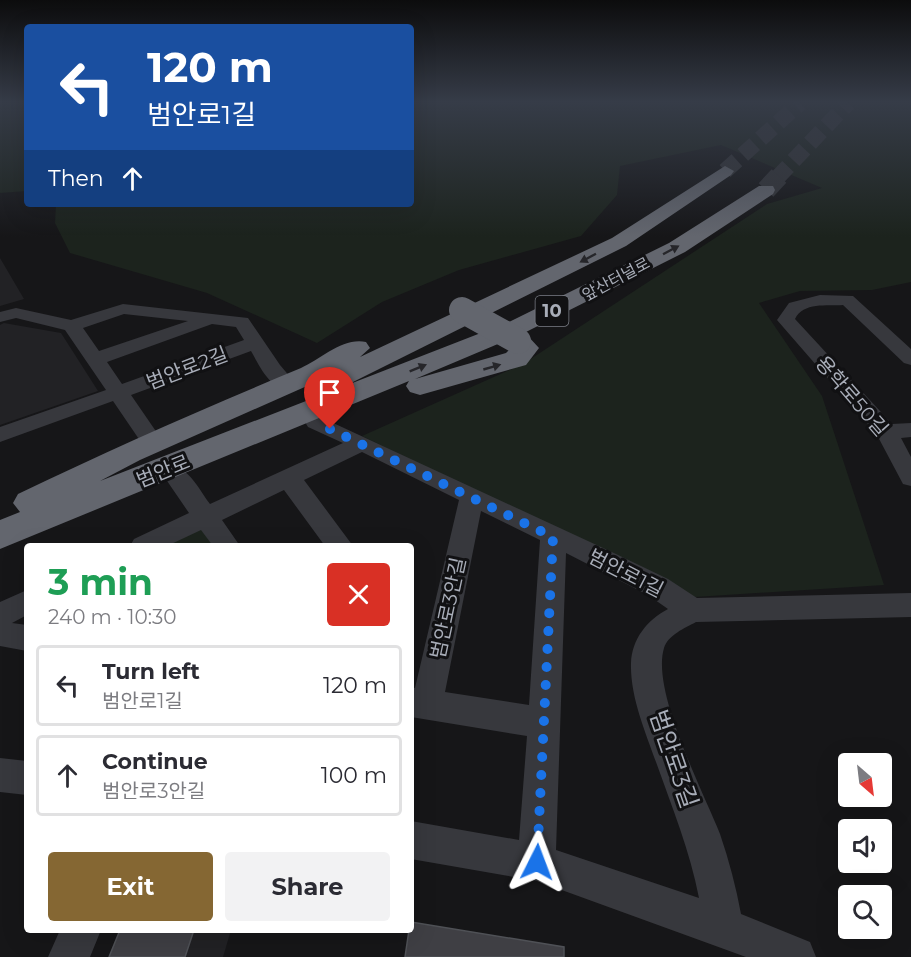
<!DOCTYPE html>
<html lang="en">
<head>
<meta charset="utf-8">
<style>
	body { margin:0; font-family:Montserrat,"Noto Sans KR",sans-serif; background:#f2f2f3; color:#2b2b33; height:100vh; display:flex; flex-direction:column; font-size:22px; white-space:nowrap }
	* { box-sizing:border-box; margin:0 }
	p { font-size:20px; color:#7c7c81 }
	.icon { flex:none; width:33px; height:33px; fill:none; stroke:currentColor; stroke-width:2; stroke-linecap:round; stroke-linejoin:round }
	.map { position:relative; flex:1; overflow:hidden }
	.details { position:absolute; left:24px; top:543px; width:390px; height:390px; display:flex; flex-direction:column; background:#fff; border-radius:6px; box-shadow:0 6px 24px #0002 }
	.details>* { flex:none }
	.banner { position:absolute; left:24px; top:24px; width:390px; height:183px; border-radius:6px; box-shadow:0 6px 24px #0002; background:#1a4fa0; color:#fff; overflow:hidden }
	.needle { width:39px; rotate:152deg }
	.buttons { position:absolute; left:838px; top:753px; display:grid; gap:12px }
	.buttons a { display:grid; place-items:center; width:54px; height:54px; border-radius:6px; background:#fff; box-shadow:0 6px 24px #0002; font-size:30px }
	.pin { position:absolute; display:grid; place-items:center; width:51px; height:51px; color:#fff; margin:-62px -26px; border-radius:50% 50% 50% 0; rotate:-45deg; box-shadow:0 0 6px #0007 }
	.pin .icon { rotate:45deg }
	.me { position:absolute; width:66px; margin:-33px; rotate:3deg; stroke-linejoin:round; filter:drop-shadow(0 0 4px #0008) }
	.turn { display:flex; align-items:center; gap:21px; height:126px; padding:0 24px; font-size:27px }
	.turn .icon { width:78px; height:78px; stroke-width:2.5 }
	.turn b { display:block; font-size:42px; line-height:51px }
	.then { display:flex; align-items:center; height:57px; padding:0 24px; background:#0003; gap:12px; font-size:22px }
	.round { display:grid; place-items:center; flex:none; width:63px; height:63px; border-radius:6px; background:#f2f2f3 }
	.headline { display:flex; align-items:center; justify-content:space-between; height:102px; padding:0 24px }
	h1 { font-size:36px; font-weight:700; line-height:45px; color:#1e9e55 }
	.button { display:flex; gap:12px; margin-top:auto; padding:12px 24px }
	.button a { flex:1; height:69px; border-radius:6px; background:#856733; color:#fff; font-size:24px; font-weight:700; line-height:69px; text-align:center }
	.button a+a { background:#f2f2f3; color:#2b2b33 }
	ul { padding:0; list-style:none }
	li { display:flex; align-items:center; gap:18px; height:81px; margin:0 12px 9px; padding:0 12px; border:3px solid #e1e1e2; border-radius:6px }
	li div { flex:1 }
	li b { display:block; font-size:22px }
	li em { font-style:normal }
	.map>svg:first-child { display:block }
	.built { fill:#222225 }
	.green { fill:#1c231d }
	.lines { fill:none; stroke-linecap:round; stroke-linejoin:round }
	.highway-tunnel-far1 { stroke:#333438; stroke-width:16; stroke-dasharray:16 8; stroke-linecap:butt }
	.highway-tunnel { stroke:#333438; stroke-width:20; stroke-dasharray:20 10; stroke-linecap:butt }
	.minor { fill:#37383d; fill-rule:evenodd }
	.highway { fill:#63666e; fill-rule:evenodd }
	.highway-bridge { stroke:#63666e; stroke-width:26 }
	.shaded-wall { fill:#212124 }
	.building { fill:#3f3f44; stroke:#4f5156; stroke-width:1.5 }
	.oneway { fill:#26262a }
	.route { stroke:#1a73e8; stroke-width:10; stroke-dasharray:0 18 }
	.labels { text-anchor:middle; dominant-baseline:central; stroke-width:6; stroke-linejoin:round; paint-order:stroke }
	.far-street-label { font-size:16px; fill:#a8adb8; stroke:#111113 }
	.shield { fill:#111113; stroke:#7b7e86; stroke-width:1.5 }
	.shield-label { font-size:18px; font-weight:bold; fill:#a8adb8 }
	.street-label { font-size:20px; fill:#a8adb8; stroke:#111113 }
	.near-street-label { font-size:24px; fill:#a8adb8; stroke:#111113 }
</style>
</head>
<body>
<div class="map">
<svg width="911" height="957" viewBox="0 0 911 957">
	<rect width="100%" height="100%" fill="#161618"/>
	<path class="built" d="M 0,258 L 24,299 L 0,306 Z
		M 4,323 L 61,333 L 98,391 L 0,425 L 0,325 Z"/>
	<path class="green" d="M 0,103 L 27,103 L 27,191 L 0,193 Z
		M 411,103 L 911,103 L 911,282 L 872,290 L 800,291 L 759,303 L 822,396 L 884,585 L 695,597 L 362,436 L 523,364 L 767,204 L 822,188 L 721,145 L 620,166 L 617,195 L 581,236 L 459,270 L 382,302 L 317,343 L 207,293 L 70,253 L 55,223 L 56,204 L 411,204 Z
		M 199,525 L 219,546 L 155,546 Z"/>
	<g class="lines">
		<path class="highway-tunnel-far1" d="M 725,171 L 800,103
			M 777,178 L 848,103"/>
		<path class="highway-tunnel" d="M 766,190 L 779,176"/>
		<path class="minor" d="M 820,295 L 853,296 L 911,349 L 911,365 L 904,363 L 843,305 C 827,306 803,302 795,319 L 892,424 L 911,423 L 911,437 L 901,438 L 911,457 L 911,486 L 903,484 L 877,435 L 777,320 L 789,303 Z
			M 123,304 L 248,318 L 280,365 L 297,385 L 294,389 C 273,395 260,367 251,351 L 131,395 L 164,443 L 161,448 L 153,450 L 145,448 L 113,401 L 0,442 L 0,427 L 106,390 L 65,330 L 16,318 L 0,322 L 0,312 L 16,308 L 71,320 ZM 124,314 L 188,321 L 99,351 L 83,328 ZM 212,324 L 236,327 L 244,340 L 122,384 L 107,362 Z
			M 316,415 L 616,554 L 668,579 L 697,598 L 911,593 L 911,617 L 696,622 C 685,628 668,635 664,648 C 651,691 703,791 720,834 C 729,860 736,887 741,914 L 810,942 L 816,957 L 746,957 L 537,881 L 411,859 L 411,821 L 519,840 L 527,736 L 411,717 L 411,687 L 415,688 L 459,500 L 362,452 L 304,480 L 353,546 L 325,546 L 284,490 L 222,520 L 240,546 L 213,546 L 201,530 L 167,546 L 130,546 L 134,539 L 189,513 L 163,475 L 167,469 C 188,463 198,489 210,504 L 343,443 L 308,427 L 305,422 L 308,417 ZM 481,511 L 540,540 L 529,705 L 445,692 ZM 566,553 L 648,595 L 668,609 C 647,620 632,639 631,663 C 630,696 645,731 656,762 C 672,807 690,851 699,898 L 556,850 Z
			M 27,590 L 27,615 L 12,623 L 27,625 L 27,651 L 0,646 L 0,602 Z
			M 0,758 L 27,761 L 27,795 L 0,792 Z
			M 60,930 L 101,930 L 90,957 L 48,957 Z"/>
		<path class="highway" d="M 725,166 L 734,171 L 731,175 L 626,246 L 349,384 L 339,386 L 329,384 L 325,378 L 140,460 L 100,481 L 509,322 L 669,243 L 759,186 L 773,186 L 775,190 L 773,194 L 685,252 L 522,334 L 527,335 L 539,348 L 526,365 L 420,395 L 410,392 L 406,386 L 409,381 L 0,549 L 0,520 L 20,512 L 13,503 L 18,494 C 111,449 205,408 301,368 C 321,359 343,337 366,342 L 370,348 L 360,357 L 612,238 ZM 505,341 L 511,348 L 506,353 L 415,379 Z"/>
		<path class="highway-bridge" d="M 462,310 L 518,341"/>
	</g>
	<path class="shaded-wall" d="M 194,930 L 231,930 L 223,957 L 185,957 Z"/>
	<path class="building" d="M 411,922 L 564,947 L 564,957 L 405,957 L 409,930 L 411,930 Z
		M 120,930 L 194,930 L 185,957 L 109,957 Z"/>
	<defs><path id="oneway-solid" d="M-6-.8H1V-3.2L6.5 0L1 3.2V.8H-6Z" transform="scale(1.5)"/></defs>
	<g class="oneway">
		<use href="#oneway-solid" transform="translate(671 250) rotate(-28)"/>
		<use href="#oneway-solid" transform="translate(588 258) rotate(152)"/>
		<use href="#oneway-solid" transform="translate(492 367) rotate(-16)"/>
		<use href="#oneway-solid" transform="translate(418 368) rotate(-22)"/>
	</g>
	<linearGradient id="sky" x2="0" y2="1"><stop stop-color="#0c0c0d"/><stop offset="0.43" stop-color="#363c48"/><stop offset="1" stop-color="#363c48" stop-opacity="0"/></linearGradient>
	<rect width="911" height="237" fill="url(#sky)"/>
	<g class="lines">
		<path class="route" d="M 330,429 L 553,537 L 537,862"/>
	</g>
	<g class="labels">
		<g class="far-street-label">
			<text transform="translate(616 279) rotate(-28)">앞산터널로</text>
		</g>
		<rect class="shield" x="535.5" y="296" width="33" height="30" rx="4.5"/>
		<g class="shield-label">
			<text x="552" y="311">10</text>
		</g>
		<g class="street-label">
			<text transform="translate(187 368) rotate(-21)">범안로2길</text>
			<text transform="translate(852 396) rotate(49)">용학로50길</text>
			<text transform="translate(163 471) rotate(-22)">범안로</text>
			<text transform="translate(626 573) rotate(27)">범안로1길</text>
			<text transform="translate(448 608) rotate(-78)">범안로3안길</text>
		</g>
		<g class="near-street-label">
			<text transform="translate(674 759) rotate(71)">범안로3길</text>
		</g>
	</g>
</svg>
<div class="buttons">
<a><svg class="needle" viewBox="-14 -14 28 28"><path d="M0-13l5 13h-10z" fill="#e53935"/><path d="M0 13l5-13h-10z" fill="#7c7c81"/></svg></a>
<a><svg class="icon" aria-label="sound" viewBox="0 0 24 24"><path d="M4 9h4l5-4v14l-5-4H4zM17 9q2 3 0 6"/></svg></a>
<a><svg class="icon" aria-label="search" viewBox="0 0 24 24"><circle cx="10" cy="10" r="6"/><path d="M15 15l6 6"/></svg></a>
</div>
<div class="pin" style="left:330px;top:429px;background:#d93025"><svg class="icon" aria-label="arrive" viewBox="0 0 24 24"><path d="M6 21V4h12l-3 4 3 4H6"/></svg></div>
<svg class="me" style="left:537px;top:862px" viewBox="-20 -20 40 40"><path d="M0-17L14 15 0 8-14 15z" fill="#1a73e8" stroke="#fff" stroke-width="4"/></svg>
<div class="banner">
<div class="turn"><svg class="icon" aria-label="left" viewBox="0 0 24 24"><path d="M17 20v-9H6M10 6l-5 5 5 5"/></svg><div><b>120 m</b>범안로1길</div></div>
<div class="then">Then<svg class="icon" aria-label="ahead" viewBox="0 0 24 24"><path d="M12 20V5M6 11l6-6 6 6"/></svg></div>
</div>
<section class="details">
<div class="headline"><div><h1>3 min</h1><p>240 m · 10:30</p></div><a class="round" style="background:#d93025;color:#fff"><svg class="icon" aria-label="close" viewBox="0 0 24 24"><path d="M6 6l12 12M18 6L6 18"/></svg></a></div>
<ul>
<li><svg class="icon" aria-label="left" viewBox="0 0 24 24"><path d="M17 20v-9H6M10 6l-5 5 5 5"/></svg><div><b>Turn left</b><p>범안로1길</p></div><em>120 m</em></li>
<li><svg class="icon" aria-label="ahead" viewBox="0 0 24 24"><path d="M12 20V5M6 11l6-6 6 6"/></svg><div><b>Continue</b><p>범안로3안길</p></div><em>100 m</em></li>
</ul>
<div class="button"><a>Exit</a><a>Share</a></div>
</section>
</div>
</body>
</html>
